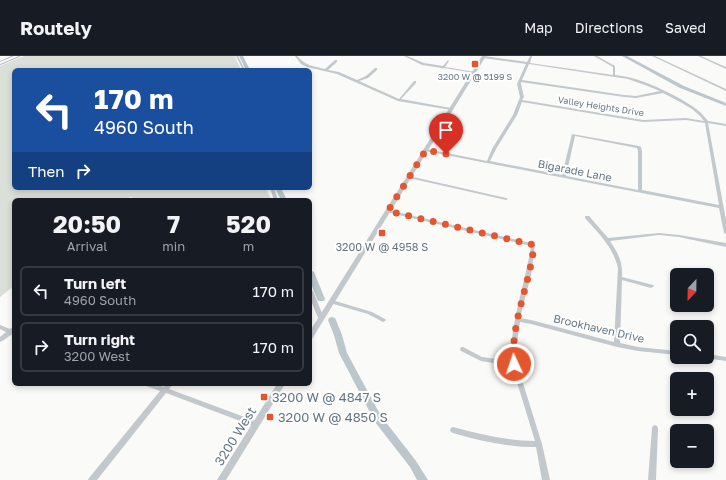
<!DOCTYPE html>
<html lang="en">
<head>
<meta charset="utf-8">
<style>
	body { margin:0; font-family:"Golos Text",sans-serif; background:#242831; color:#f1f3f6; height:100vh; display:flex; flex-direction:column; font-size:15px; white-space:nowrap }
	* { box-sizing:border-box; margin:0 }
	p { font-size:13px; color:#9ea1a6 }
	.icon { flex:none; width:22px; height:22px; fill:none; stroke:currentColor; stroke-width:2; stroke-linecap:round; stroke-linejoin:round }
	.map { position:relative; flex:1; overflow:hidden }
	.drawer { position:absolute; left:12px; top:142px; width:300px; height:188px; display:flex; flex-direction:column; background:#171b24; border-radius:6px; box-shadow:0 2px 6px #0003 }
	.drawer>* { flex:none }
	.banner { position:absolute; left:12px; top:12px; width:300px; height:122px; border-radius:6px; box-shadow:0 2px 6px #0003; background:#1a4fa0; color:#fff; overflow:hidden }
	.needle { width:26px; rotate:202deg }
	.tools { position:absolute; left:670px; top:212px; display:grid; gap:8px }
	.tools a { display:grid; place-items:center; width:44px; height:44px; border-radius:6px; background:#171b24; box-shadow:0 2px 6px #0003; font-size:20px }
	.pin { position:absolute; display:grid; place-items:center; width:34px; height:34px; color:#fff; margin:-41px -17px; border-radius:50% 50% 50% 0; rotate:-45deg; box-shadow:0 0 4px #0007 }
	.pin .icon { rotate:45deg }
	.me { position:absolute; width:44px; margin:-22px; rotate:357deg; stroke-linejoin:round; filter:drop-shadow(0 0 3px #0008) }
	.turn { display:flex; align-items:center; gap:14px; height:84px; padding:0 16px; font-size:18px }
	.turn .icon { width:52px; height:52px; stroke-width:2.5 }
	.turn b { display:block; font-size:28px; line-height:34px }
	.then { display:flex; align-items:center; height:38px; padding:0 16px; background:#0003; gap:8px; font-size:15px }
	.eta { display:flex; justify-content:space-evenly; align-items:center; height:68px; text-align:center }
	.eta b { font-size:24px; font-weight:700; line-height:28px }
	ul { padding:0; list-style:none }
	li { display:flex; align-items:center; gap:12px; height:50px; margin:0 8px 6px; padding:0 8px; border:2px solid #363941; border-radius:6px }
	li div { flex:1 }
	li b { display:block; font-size:15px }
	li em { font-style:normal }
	header { display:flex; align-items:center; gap:24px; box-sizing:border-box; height:56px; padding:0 20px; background:#171b24; border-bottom:1px solid #363941 }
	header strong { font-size:19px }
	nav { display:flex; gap:22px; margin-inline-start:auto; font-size:14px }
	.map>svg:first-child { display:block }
	.green { fill:#dadfd7 }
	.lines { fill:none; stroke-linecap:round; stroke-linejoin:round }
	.canal { fill:#bbc7cb; fill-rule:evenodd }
	.secondary-casing { stroke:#b3babf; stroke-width:2 }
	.minor { fill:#c3c8cc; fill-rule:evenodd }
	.tertiary { fill:#c3c8cc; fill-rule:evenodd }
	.secondary { fill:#fff; fill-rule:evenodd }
	.route { stroke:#e4572e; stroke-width:7; stroke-dasharray:0 12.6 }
	.poi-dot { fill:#e4572e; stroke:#fff; stroke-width:1.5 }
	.labels { text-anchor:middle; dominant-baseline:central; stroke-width:4; stroke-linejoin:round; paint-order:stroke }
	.far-poi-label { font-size:9px; fill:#657683; stroke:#fff }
	.far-street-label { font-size:9px; fill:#657683; stroke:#fff }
	.street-label { font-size:11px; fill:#657683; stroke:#fff }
	.poi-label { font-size:11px; fill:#657683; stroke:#fff }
	.near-poi-label { font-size:13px; fill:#657683; stroke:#fff; text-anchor:start }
	.near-street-label { font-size:13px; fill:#657683; stroke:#fff }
</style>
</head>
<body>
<header>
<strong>Routely</strong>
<nav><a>Map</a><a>Directions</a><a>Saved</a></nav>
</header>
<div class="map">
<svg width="726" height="424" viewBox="0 0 726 424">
	<rect width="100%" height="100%" fill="#fafaf8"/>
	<path class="green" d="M 24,0 L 235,0 L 241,14 L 14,14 L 14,132 L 266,132 L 271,144 L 141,144 L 130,141 L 126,144 L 14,144 L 14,230 L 0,241 L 0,10 Z"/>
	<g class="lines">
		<path class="canal" d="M 239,0 L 243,0 L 250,14 L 246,14 Z
			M 622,0 L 627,0 L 684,30 L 726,47 L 726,50 L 680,32 Z
			M 275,132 L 281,132 L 287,144 L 281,144 Z
			M 310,214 L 314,216 L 325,243 L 324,245 L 318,245 L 317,243 L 310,225 Z
			M 332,261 L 335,262 L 336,264 L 342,279 L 347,297 L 381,360 L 416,405 L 428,424 L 417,424 L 410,411 L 375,366 L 339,297 L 334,279 L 328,264 L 329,262 Z"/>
		<g class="secondary-casing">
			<path id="secondary" d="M 14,0 L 19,0 L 0,8 L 0,6 Z"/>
		</g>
		<path class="minor" d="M 236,0 L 238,0 L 245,14 L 243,14 Z
			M 295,0 L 297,0 C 306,10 313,10 325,13 L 335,4 L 337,4 L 337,6 L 328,14 L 339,16 L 357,24 L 366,20 L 375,12 L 377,12 L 377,14 L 368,22 L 359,25 L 399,43 L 414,25 L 416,25 L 416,27 L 401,43 L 451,52 L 453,53 L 451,54 L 398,45 L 337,18 L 307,11 L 301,8 Z
			M 404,0 L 407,0 L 424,7 L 443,10 L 448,4 L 449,5 L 445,11 L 475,16 L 474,17 L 444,12 L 443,13 L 442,12 L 422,9 Z
			M 484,0 L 527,6 L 530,0 L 532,0 L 530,7 L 613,19 L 613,11 L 594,0 L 597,0 L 615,10 L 615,19 C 620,20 624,20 628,21 C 647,25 688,44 702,58 C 704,60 706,63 708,65 L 726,68 L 726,70 L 708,67 L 726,164 L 726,178 L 724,177 L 719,152 L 425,95 L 425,93 L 426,93 L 487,105 L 492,93 L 513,59 L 520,41 L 517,28 L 526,8 L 483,2 L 483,1 ZM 529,8 L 628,23 L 645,29 L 660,35 L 636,40 L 624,39 L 522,24 ZM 521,26 L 624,41 L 636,42 L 663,37 L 682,47 L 692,53 L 700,60 L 704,65 L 686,62 L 643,64 L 522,44 L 524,41 L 521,28 ZM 522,46 L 643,66 L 686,64 L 705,67 L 719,149 L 642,134 L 642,95 L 641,91 L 639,90 L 572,78 L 562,119 L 490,105 L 496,93 L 517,59 ZM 575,80 L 637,92 L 638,95 L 638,134 L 566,120 Z
			M 652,0 L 655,0 L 726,33 L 726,35 Z
			M 698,0 L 701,0 L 726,11 L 726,13 Z
			M 408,120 L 409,120 L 506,142 L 508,143 L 506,144 L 409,122 L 407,121 Z
			M 270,132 L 274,132 L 278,144 L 274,144 Z
			M 386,154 L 388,154 L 535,188 L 535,189 L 531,219 L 520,262 L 531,264 L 614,286 L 618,212 C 613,191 599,178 585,162 L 585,160 L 589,160 L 608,182 L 659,177 L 679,179 L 726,187 L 726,191 L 679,181 L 659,179 L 610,185 C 618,197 623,206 622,221 L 653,229 L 654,230 L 651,232 L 622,224 L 620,287 L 638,291 L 677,295 L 677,299 L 638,295 L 617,291 L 531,268 L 520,266 L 516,293 L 517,308 L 542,388 L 550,424 L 542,424 L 536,391 C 508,391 480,385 453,377 L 451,376 L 450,374 L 451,372 L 453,371 C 480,378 507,385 535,385 L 512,310 L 481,305 L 461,295 L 460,293 L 461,291 L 463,291 L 482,301 L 511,305 C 510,266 525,229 531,190 L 386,156 Z
			M 310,233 L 313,235 L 324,262 L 323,263 L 319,263 L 318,262 L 310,242 Z
			M 332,244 L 372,256 L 385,263 L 386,264 L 385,265 L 383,266 L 368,258 L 330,247 L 329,246 L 330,245 Z
			M 0,269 L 10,273 L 14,270 L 14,278 C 8,279 6,284 0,286 L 0,281 L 6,276 L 0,273 Z
			M 707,298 L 726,301 L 726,305 L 705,302 L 705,301 L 707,301 Z
			M 145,328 L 155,328 L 164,331 L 166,328 L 173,328 L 169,333 L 258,366 L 259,368 L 258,370 L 256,371 L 166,337 L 97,424 L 88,424 L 89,422 L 160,335 L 146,330 Z
			M 655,369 L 657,370 L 658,372 L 656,424 L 648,424 L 652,372 L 653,370 Z"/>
		<path class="tertiary" d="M 482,0 L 486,0 L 312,283 L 310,284 L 310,275 Z
			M 277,328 L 285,328 L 226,424 L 217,424 Z"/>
		<use href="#secondary" class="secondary"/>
	</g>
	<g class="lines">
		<path class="route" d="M 446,98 L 426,94 L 388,155 L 534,189 C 530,229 510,267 514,308"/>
	</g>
	<g class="poi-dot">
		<rect x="471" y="4" width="8" height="8" rx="2"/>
		<rect x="378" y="173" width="8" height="8" rx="2"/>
		<rect x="260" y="337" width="8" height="8" rx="2"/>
		<rect x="266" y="357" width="8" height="8" rx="2"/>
	</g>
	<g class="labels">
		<g class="far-poi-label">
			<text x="475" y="20">3200 W @ 5199 S</text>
		</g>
		<g class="far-street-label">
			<text transform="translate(601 50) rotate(9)">Valley Heights Drive</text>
		</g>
		<g class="street-label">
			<text transform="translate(575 114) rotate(11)">Bigarade Lane</text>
			<text transform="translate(599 272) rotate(13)">Brookhaven Drive</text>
		</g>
		<g class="poi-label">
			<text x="382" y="190">3200 W @ 4958 S</text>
		</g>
		<g class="near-poi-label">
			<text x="272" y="341">3200 W @ 4847 S</text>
			<text x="278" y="361">3200 W @ 4850 S</text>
		</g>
		<g class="near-street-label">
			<text transform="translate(235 380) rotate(-58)">3200 West</text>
		</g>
	</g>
</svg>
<div class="tools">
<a><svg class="needle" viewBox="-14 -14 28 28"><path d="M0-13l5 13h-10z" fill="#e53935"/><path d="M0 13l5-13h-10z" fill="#9ea1a6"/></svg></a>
<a><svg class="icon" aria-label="search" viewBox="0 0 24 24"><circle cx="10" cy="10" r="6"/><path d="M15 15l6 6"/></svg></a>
<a>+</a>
<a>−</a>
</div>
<div class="pin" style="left:446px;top:98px;background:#d93025"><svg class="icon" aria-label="arrive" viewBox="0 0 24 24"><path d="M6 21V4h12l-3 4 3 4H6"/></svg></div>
<svg class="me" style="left:514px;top:308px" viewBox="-20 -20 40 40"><circle r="17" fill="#e4572e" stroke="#fff" stroke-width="3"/><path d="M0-11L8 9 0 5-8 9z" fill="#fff"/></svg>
<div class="banner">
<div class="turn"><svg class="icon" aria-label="left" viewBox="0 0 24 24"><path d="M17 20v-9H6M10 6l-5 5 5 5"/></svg><div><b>170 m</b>4960 South</div></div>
<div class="then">Then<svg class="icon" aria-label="right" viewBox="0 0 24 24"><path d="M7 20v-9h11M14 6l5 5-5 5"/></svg></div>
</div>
<section class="drawer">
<div class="eta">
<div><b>20:50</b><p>Arrival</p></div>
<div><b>7</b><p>min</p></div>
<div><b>520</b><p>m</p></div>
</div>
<ul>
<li><svg class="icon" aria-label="left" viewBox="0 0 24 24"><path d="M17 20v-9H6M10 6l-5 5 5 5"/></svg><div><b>Turn left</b><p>4960 South</p></div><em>170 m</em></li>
<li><svg class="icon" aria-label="right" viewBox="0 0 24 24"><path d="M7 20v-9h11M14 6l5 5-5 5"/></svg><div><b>Turn right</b><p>3200 West</p></div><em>170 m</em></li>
</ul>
</section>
</div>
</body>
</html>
